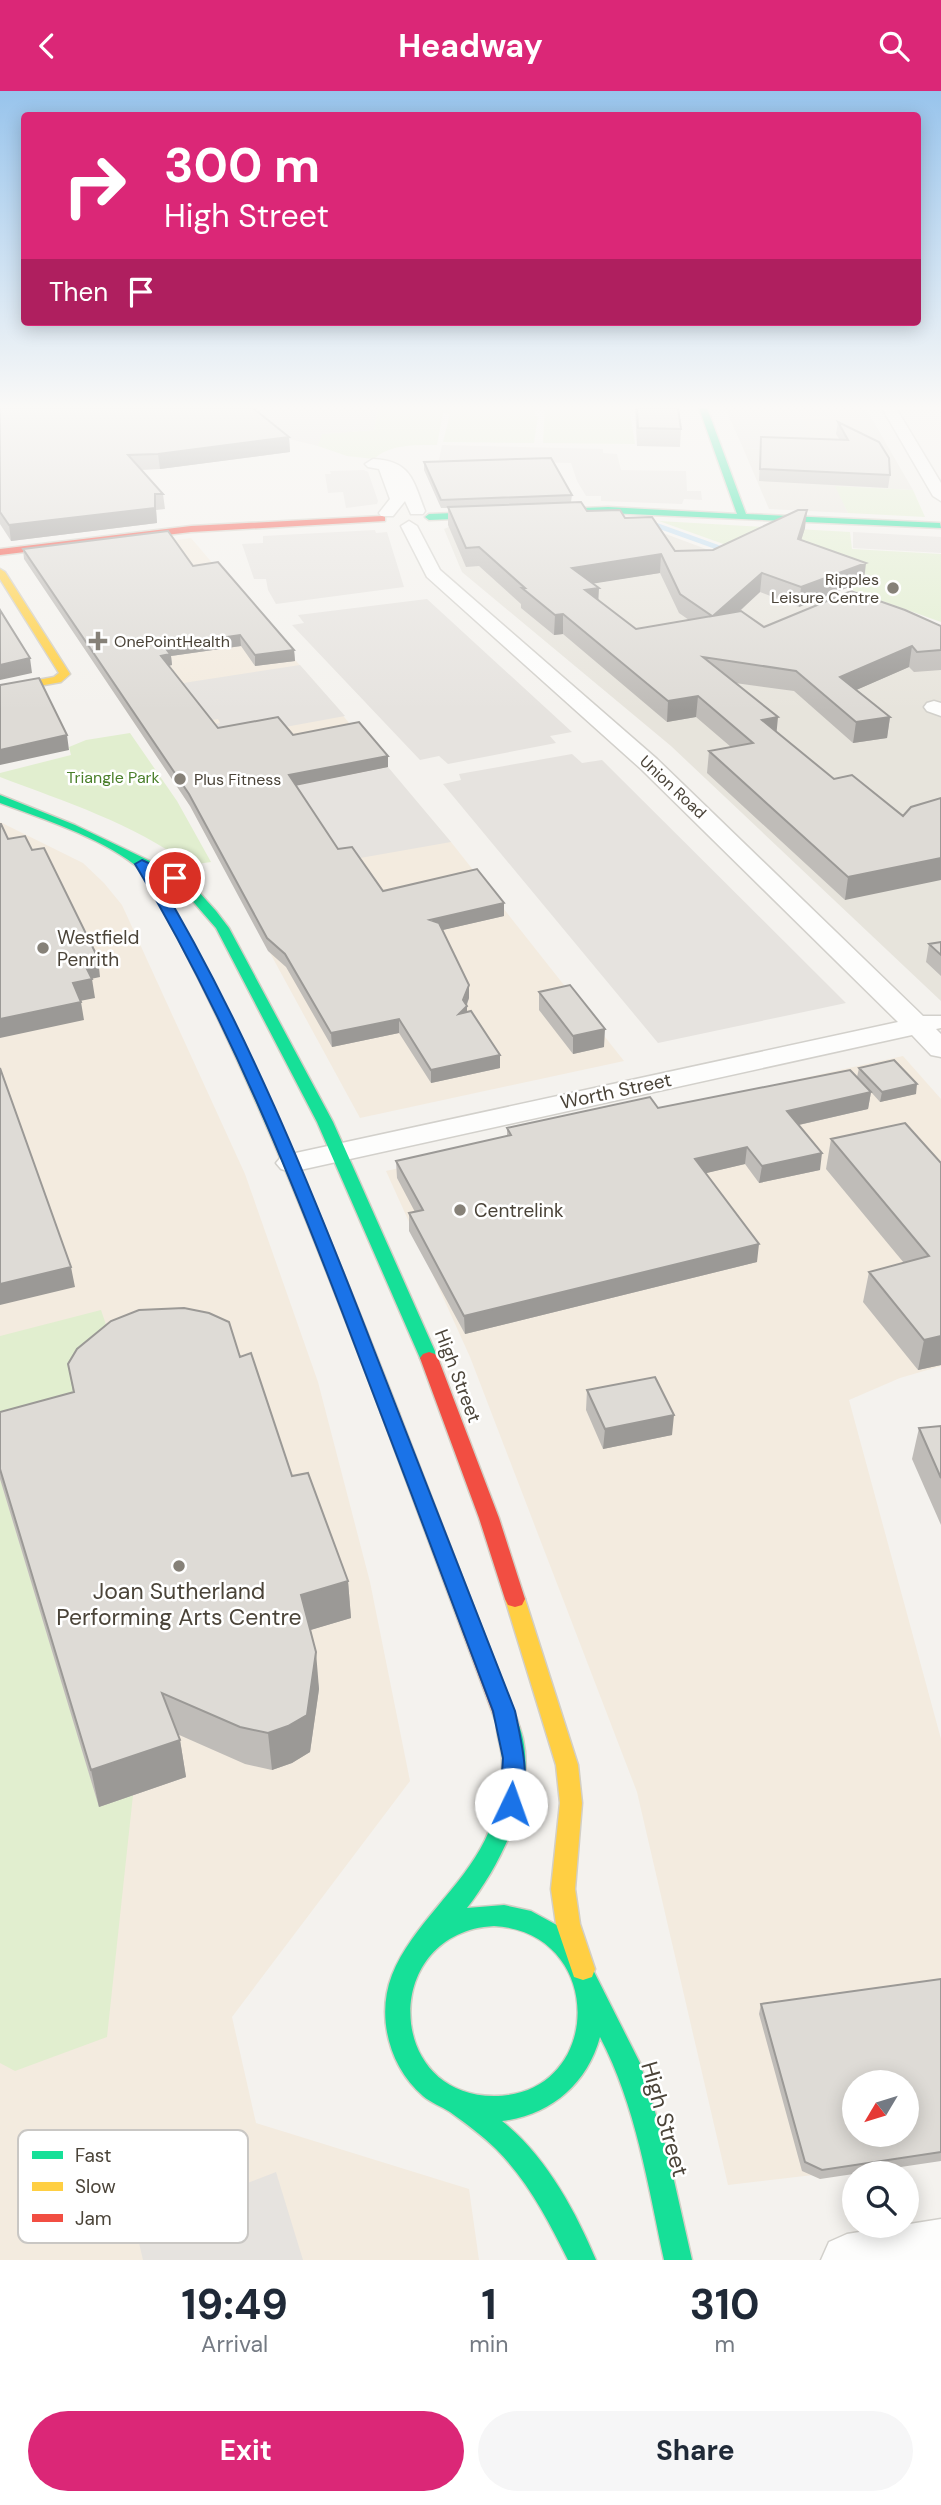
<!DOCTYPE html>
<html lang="en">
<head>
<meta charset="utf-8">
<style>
	body { margin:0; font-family:"DM Sans",sans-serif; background:#f6f6f7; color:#1f2937; height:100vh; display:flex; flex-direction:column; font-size:26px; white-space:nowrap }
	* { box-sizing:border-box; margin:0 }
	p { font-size:23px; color:#747a83 }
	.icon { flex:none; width:38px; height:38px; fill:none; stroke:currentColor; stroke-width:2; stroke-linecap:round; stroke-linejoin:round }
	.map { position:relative; height:2169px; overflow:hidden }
	.drawer { display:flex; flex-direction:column; background:#fff; flex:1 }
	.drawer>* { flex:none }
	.hud { position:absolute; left:21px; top:21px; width:900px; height:214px; border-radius:7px; box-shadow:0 4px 18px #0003; background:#db2777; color:#fff; overflow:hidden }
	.needle { width:46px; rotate:232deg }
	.fabs { position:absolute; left:842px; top:1979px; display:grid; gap:14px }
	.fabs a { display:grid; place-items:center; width:77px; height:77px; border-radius:50%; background:#fff; box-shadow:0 4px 18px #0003; font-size:35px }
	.pin { position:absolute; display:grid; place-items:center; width:60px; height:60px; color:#fff; margin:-30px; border:4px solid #fff; border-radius:50%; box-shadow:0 2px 7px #0007 }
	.me { position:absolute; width:77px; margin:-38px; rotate:3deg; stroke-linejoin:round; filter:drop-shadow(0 0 5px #0008) }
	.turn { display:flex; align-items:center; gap:24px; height:147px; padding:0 28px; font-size:32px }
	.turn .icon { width:91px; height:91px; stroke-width:2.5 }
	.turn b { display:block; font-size:49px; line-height:60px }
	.then { display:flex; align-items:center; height:66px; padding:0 28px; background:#0003; gap:14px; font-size:26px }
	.eta { display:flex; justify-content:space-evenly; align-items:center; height:119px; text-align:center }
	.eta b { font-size:42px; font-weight:700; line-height:49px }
	.primary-button { display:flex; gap:14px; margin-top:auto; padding:14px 28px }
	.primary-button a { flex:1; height:80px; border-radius:42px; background:#db2777; color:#fff; font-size:28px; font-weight:700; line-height:80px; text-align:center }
	.primary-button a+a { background:#f6f6f7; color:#1f2937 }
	header { display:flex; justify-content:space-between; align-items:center; height:91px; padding:0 28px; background:#db2777; color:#fff; font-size:32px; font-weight:700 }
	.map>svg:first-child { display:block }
	.residential { fill:#e7e4dc }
	.commercial { fill:#f3ebdf; fill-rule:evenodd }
	.green { fill:#e1eecf }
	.parking { fill:#e6e3df }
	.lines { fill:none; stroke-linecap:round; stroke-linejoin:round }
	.stream { stroke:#c0ddf1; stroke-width:5 }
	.street-casing { stroke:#d2d0cb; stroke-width:3 }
	.fast-casing { stroke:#d3cfc5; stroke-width:3 }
	.slow-casing { stroke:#d3cfc5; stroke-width:3 }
	.jam-casing { stroke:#d3cfc5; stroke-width:3 }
	.street { fill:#fdfdfc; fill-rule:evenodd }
	.fast { fill:#16e098; fill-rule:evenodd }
	.slow { fill:#ffcf43; fill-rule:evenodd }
	.jam { fill:#f24e42; fill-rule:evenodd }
	.wall { fill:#bfbcb8; fill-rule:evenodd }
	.shaded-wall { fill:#9b9996 }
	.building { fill:#dedbd6; stroke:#9b9996; stroke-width:2; fill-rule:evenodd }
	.route { fill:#1a73e8; stroke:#114b97; stroke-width:2 }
	.poi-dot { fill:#868178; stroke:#fff; stroke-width:2.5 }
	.labels { text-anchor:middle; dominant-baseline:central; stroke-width:5; stroke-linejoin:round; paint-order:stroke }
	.far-poi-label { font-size:16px; fill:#4b4439; stroke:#fff; text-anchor:start }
	.far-park-label { font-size:16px; fill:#4a7f2a; stroke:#fff }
	.far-street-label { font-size:16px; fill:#4b4439; stroke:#fff }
	.poi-label { font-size:19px; fill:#4b4439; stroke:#fff; text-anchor:start }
	.street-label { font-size:19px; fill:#4b4439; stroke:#fff }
	.near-poi-label { font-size:23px; fill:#4b4439; stroke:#fff }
	.near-street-label { font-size:23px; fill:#4b4439; stroke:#fff }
	.key { fill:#fff; stroke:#c9c7c4; stroke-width:2 }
	.key-label { font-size:19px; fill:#4b4439 }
</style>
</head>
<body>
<header><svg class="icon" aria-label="back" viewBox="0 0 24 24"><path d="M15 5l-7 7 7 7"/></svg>Headway<svg class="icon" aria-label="search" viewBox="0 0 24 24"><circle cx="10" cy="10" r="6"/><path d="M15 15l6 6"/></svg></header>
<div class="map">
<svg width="941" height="2169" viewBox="0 0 941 2169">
	<rect width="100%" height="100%" fill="#f4f2ee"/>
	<path class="residential" d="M 801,326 L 872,328 L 913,399 L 836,395 L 848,422 L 769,418 L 743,357 L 818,360 Z
		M 628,429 L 941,545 L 941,910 L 671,655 L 462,481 L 444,438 L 453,434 Z"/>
	<path class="commercial" d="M 191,447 L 451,751 L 624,970 L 360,1027 L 190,715 L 26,470 Z
		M 0,731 L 83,772 L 104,792 L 122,814 L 245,1083 L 318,1291 L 370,1491 L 410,1690 L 232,1926 L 256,2032 L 469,2098 L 479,2169 L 0,2169 Z
		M 903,965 L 941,1008 L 941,1275 L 900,1287 L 849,1309 L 941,1648 L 941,2069 L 728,2094 L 637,1701 L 470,1266 L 386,1080 ZM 854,1992 L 906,1992 L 906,2044 L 854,2044 Z"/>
	<path class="green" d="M 378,317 L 536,317 L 535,324 L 529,324 L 538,325 L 534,352 L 443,351 L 450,323 L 443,322 L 437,354 C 415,354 390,353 374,368 L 347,365 L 318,355 L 321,343 L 374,339 Z
		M 545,317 L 629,317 L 635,353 L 543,352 Z
		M 835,395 L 913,399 L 925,426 L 848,422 Z
		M 659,430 L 850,441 L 852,458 L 941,463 L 941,531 Z
		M 130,642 L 177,710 L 211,771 L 190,774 C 132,732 66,711 0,686 L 0,682 L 71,664 L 69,656 L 86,649 Z
		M 101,1219 L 117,1266 L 0,1360 L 0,1245 Z
		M 0,1388 L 99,1715 L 133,1704 L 107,1946 L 15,1980 L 0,1972 Z"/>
	<path class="parking" d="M 245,317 L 378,317 L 374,339 L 322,343 L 318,355 L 281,346 Z
		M 725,317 L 865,317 L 872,328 L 802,326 L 818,360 L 743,357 Z
		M 442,354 L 603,358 L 603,362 L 617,363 L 621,379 L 686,380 L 687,400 L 701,400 L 702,409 L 684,408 L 682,413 L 601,410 L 601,405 L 586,405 L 577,390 L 571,372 L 439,369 Z
		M 364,379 L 368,381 L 378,410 L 377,413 L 346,417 L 343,401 L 328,402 L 325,383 L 331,383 L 330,380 Z
		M 375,439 L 376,442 L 387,441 L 404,496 L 276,513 L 268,499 L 266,488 L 254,488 L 242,453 L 263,452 L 263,445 Z
		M 853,441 L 941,446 L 941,462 L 853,457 Z
		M 427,508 L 572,641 L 550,645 L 556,652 L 448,673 L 439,665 L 420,669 L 292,534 L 304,532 L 298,524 Z
		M 300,574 L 345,625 L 210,650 L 199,636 L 220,632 L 218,628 L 205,630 L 151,597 Z
		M 572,663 L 582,672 L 602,669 L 846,912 L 658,952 L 443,693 L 461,689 L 459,683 Z
		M 388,676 L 451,751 L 343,770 L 293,695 Z
		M 276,2081 L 303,2169 L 143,2169 L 135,2135 Z"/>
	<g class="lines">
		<path class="stream" d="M 650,432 L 728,460"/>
		<g class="street-casing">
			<path id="street" d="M 882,317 L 896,317 L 941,392 L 941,410 L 933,405 Z
				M 373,368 C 411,370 413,389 425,420 L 423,423 L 411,423 L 405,410 L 393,425 L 381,425 L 379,422 L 390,408 L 379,378 L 368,376 L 365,373 Z
				M 409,430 L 417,435 L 440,479 L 657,668 L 923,925 L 941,925 L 941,937 L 936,938 L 941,943 L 941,966 L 931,964 L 912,944 L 291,1081 L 281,1078 L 276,1072 L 281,1066 L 291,1063 L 898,931 L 641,678 L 427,486 L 401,435 Z
				M 934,610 L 941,612 L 941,625 L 927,620 L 924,616 L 927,612 Z
				M 941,2128 L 941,2169 L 821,2169 L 829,2151 L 847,2143 Z"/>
		</g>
		<g class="fast-casing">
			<path id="fast" d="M 699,317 L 707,317 L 746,423 L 940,432 L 941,437 L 608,422 L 429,429 L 425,426 L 429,423 L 608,416 L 737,423 Z
				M 0,704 L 75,734 L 177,783 L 198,800 L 216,820 L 229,837 L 333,1031 L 438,1267 L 435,1271 L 423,1271 L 420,1267 L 317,1031 L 216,837 L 183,799 L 153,782 C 253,954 327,1137 399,1322 L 396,1327 L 384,1327 L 381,1322 C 321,1164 260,1007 183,857 C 175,842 145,782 135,774 C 99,746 43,728 0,712 Z
				M 507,1622 L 515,1625 C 545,1686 505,1768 467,1817 L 504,1814 L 531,1820 L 564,1838 L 583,1859 L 640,1972 L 668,2063 L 692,2169 L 664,2169 C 648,2094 636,2015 600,1946 C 587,1993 551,2024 502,2030 C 546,2065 575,2119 596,2169 L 568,2169 C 548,2129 528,2090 496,2058 C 483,2045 465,2032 450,2021 C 441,2015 431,2012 423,2005 C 389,1976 376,1925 392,1884 C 412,1834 461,1798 485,1749 C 498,1723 503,1694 502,1666 C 501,1652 493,1637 499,1625 ZM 494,1835 C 607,1841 604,2005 494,2005 C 384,2005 381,1841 494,1835 Z"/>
		</g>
		<g class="slow-casing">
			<path id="slow" d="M 0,478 L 5,481 L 70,583 L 61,591 L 0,602 L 0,596 L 54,586 L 59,582 L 0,488 Z
				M 515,1500 L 522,1502 L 525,1508 L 578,1674 L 582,1712 L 575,1798 L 580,1833 L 595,1878 L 592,1886 L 583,1889 L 574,1886 L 556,1833 L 551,1798 L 560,1712 L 556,1674 L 505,1508 L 508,1502 Z"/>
		</g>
		<g class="jam-casing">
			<path id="jam" d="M 382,425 L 385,426 L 385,430 L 191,441 L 0,464 L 0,458 L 191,435 Z
				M 429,1261 L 435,1263 L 438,1267 L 499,1427 L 525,1508 L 522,1514 L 515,1516 L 508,1514 L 505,1508 L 479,1427 L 420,1267 L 423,1263 Z
				M 390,1315 L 396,1317 L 399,1322 L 518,1631 L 515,1637 L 507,1640 L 499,1637 L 496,1631 L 381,1322 L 384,1317 Z"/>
		</g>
		<use href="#street" class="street"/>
		<use href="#fast" class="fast"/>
		<use href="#slow" class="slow"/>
		<use href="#jam" class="jam"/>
	</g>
	<path class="wall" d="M 0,317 L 289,346 L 290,361 L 160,378 L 141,379 L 163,403 L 165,418 L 156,419 L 157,432 L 11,450 L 0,433 Z
		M 635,317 L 678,317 L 681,338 L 680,356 L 637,355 Z
		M 838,331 L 890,384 L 888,397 L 759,390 L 761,346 L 840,349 L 836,343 Z
		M 424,371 L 572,404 L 571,411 L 587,420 L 625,427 L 675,460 L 713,459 L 805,437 L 801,449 L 864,490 L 799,516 L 760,501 L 739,521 L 764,536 L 941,535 L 941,579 L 914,581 L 909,576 L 856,599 L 890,626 L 887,647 L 853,652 L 794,600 L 735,592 L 777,641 L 834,688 L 903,725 L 845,809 L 707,682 L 709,660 L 731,656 L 696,626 L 667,631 L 563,543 L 554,544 L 521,517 L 521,513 L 479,475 L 466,476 L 448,434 L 448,417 L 441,417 L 424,379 ZM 660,482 L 679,522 L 689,529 L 636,538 L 599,510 L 593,492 Z
		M 23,458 L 294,559 L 295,570 L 255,575 L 241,555 L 171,565 L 172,574 L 169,575 L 218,637 L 293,644 L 388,676 L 296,694 L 338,758 L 383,800 L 504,825 L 442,839 L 469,907 L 467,914 L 467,921 L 500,964 L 500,977 L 431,992 L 399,942 L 332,956 L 286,876 L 268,860 L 190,715 L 24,468 Z
		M 941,851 L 941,885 L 926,871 L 929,853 Z
		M 539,901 L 604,956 L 573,963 L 539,919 Z
		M 859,977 L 916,1003 L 880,1011 L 871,1001 L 868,1018 L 799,1034 L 820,1079 L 759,1092 L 745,1073 L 706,1082 L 757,1171 L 465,1243 L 409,1140 L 409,1122 L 415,1121 L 397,1087 L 396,1070 L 507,1045 L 507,1037 L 658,1017 L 857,986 Z
		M 831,1048 L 941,1072 L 941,1274 L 918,1279 L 863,1211 L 869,1181 L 904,1172 L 826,1078 Z
		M 240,1266 L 292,1385 L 348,1490 L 351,1527 L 310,1539 L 319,1598 L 310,1661 L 292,1672 L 272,1679 L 245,1673 L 177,1643 L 180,1649 L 186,1686 L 99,1716 L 0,1388 L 0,1321 L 73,1301 L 68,1273 Z
		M 587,1299 L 672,1344 L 603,1358 L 586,1319 Z
		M 941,1335 L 941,1434 L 912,1368 L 919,1337 Z
		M 941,1888 L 941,2070 L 820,2088 L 802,2080 L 759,1923 L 761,1913 Z"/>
	<path class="shaded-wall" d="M 289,346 L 290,361 L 160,378 L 158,363 Z
		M 155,403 L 157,432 L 11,450 L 9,434 Z
		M 807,419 L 805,437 L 796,466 L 798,448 Z
		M 661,463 L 660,482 L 572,496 L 572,477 Z
		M 866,472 L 864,490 L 799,516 L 801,496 Z
		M 762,482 L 760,501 L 712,545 L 713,525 Z
		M 599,497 L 598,516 L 585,499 Z
		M 563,523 L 563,543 L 554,544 L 555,524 Z
		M 240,544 L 241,555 L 171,565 L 172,574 L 162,576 L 161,565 L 164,555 Z
		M 912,555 L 909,576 L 838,607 L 840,586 Z
		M 294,559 L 295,570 L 255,575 L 255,564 Z
		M 30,567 L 32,582 L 0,589 L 0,574 Z
		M 698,605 L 696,626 L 667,631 L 668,610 Z
		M 778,626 L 776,647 L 762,629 Z
		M 890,626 L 887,647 L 853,652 L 856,631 Z
		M 67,644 L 69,659 L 0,674 L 0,659 Z
		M 388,665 L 388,676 L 290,696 L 289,684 Z
		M 941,767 L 941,789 L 845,809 L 848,786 Z
		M 504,812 L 504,825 L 430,842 L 430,829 Z
		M 98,867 L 100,886 L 86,889 L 83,870 Z
		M 92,888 L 95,907 L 75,911 L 73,892 Z
		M 469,894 L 469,907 L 465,917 L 467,915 L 467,929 L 459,923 Z
		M 81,911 L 84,929 L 0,947 L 0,928 Z
		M 399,928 L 399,942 L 332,956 L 331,942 Z
		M 605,938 L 604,956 L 573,963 L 573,945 Z
		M 500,964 L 500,977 L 431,992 L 431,979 Z
		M 917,993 L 916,1003 L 880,1011 L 882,1001 Z
		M 871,1001 L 868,1018 L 785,1037 L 787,1020 Z
		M 747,1056 L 745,1073 L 694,1085 L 695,1068 Z
		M 822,1062 L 820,1079 L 759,1092 L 762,1075 Z
		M 759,1153 L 757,1171 L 465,1243 L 464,1225 Z
		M 71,1176 L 75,1196 L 0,1214 L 0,1193 Z
		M 941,1245 L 941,1274 L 918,1279 L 924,1249 Z
		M 674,1324 L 672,1344 L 603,1358 L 605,1338 Z
		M 348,1490 L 351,1527 L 304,1541 L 301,1504 Z
		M 316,1561 L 319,1598 L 310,1661 L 292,1672 L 272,1679 L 268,1642 Z
		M 180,1649 L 186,1686 L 99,1716 L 91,1679 Z"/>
	<path class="building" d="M 0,317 L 253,317 L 289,346 L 158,363 L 128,364 L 163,403 L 155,403 L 155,417 L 9,434 L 0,421 Z
		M 637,317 L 678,317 L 681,338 L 638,337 Z
		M 838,331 L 879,351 L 889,367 L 890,384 L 760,378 L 761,346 L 848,349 Z
		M 551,367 L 572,404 L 441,409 L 424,371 Z
		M 581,411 L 587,420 L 620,419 L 625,427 L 652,426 L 675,460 L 713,459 L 798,419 L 807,419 L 798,448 L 866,472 L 801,496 L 762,482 L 713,525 L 741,520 L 764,536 L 851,500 L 905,519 L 941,535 L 941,559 L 917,561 L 912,555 L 840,586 L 890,626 L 856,631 L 796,580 L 703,566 L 778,626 L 762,629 L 834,688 L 852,684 L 903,725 L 911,716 L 941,707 L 941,767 L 848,786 L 709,660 L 753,652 L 698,605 L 668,610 L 563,523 L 555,524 L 522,497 L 525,497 L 479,456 L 466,457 L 448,416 ZM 661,463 L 680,503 L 712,525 L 636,538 L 585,499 L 599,497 L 572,477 Z
		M 168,440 L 193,475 L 218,471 L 294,559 L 255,564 L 240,544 L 164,555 L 170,563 L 161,565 L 218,637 L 278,626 L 293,644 L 359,631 L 388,665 L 289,684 L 338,758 L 352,756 L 383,800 L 477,778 L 504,812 L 430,829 L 439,832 L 469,894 L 463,909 L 467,915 L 459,923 L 471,920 L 500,964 L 431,979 L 399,928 L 331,942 L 285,863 L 267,847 L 189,703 L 23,458 Z
		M 0,519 L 30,567 L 0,574 Z
		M 39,587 L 67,644 L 0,659 L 0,594 Z
		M 0,733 L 1,733 L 8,748 L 25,745 L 32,759 L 44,757 L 98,867 L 83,870 L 92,888 L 73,892 L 81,911 L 0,928 Z
		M 941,851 L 941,864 L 929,853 Z
		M 570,894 L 605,938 L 573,945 L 539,901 Z
		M 894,969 L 917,993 L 882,1001 L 859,977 Z
		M 0,977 L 71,1176 L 0,1193 Z
		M 850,979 L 871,1001 L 787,1020 L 822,1062 L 762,1075 L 747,1056 L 695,1068 L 759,1153 L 464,1225 L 409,1122 L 423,1119 L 396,1070 L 511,1044 L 507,1037 L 650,1006 L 658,1017 Z
		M 905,1032 L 941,1072 L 941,1245 L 924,1249 L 869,1181 L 929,1165 L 831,1048 Z
		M 184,1217 L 209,1222 L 229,1231 L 240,1266 L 251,1262 L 292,1385 L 308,1382 L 348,1490 L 301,1504 L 316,1561 L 307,1624 L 288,1635 L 268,1642 L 240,1636 L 162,1602 L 180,1649 L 91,1679 L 0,1378 L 0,1321 L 74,1301 L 68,1273 L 77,1258 L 111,1230 L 139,1219 Z
		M 655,1286 L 674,1324 L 605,1338 L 587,1299 Z
		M 941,1335 L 941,1387 L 919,1337 Z
		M 941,1888 L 941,2061 L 822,2079 L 805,2071 L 761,1913 ZM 854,1992 L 906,1992 L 906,2044 L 854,2044 Z"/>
	<linearGradient id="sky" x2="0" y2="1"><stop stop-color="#98c4ec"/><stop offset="0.51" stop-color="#faf9f7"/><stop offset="1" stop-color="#faf9f7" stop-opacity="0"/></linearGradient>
	<rect width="941" height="620" fill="url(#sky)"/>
	<path class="route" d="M 142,769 L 181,787 L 175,790 L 154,782 C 245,932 311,1096 374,1259 C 421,1379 468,1499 515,1620 C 521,1649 532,1692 519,1720 L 511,1723 L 503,1720 L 500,1713 L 503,1667 L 493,1620 C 449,1503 405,1385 360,1268 C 296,1098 229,929 135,773 Z"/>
	<g class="poi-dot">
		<circle cx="893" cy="497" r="7"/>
		<path d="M94.5 539.5h7v7h7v7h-7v7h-7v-7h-7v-7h7z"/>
		<circle cx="180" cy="688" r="7"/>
		<circle cx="43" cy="857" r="7"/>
		<circle cx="460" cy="1119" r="7"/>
		<circle cx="179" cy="1475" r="7"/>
	</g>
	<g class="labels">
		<g class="far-poi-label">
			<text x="879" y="488" text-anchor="end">Ripples<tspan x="879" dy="18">Leisure Centre</tspan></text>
			<text x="114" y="550">OnePointHealth</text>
			<text x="194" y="688">Plus Fitness</text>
		</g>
		<g class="far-park-label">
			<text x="113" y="686">Triangle Park</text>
		</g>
		<g class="far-street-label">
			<text transform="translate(673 696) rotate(43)">Union Road</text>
		</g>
		<g class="poi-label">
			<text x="57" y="846">Westfield<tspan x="57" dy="22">Penrith</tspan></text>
			<text x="474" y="1119">Centrelink</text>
		</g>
		<g class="street-label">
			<text transform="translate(616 1000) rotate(-12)">Worth Street</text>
			<text transform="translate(458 1285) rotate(69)">High Street</text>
		</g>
		<g class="near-poi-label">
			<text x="179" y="1500">Joan Sutherland<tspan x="179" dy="26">Performing Arts Centre</tspan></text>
		</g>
		<g class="near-street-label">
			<text transform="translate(665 2028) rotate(74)">High Street</text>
		</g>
	</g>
	<rect x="18" y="2039" width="230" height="113" rx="10" class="key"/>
	<rect x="32" y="2060" width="31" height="8" fill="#16e098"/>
	<rect x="32" y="2091" width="31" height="9" fill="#ffcf43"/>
	<rect x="32" y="2123" width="31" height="8" fill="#f24e42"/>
	<g class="key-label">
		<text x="75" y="2071">Fast</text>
		<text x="75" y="2102">Slow</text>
		<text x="75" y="2134">Jam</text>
	</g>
</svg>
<div class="fabs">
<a><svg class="needle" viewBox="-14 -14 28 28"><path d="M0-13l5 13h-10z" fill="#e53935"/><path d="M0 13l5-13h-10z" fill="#747a83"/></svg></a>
<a><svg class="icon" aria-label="search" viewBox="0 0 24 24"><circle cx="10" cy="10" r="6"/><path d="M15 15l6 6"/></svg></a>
</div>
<div class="pin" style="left:175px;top:787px;background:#d93025"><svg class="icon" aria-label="arrive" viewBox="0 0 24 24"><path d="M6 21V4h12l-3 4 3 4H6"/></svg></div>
<svg class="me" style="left:511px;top:1713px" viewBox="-20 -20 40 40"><circle r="19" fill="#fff"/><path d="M0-13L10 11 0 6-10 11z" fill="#1a73e8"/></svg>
<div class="hud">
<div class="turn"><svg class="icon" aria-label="right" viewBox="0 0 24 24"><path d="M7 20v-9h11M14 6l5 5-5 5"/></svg><div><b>300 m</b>High Street</div></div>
<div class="then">Then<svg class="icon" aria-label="arrive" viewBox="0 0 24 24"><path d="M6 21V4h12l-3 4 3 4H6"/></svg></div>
</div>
</div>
<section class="drawer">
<div class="eta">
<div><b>19:49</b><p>Arrival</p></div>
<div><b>1</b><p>min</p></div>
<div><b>310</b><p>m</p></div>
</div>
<div class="primary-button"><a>Exit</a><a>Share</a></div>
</section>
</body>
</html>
